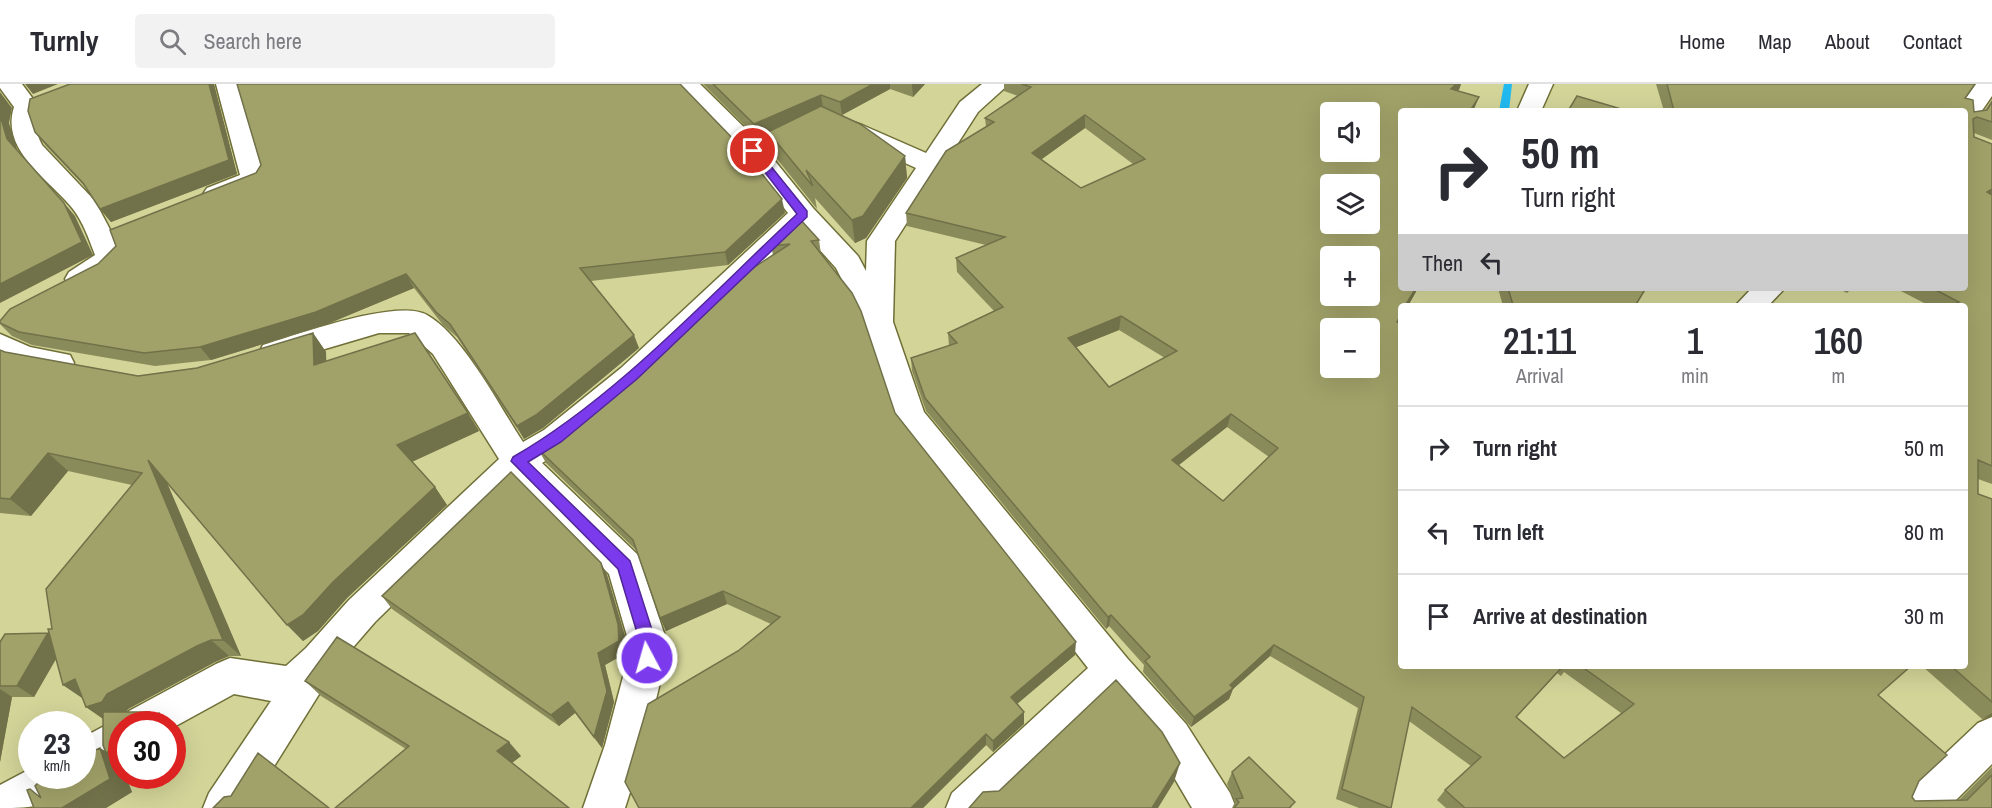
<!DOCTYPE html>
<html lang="en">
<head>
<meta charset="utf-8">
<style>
	body { margin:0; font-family:"Archivo Narrow",sans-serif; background:#f2f2f3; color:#2b2b33; height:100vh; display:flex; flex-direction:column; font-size:22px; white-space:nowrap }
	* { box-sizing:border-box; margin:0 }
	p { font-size:20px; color:#7c7c81 }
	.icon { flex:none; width:33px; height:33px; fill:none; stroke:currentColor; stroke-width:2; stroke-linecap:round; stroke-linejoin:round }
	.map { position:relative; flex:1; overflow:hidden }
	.drawer { position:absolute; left:1398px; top:219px; width:570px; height:366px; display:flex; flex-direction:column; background:#fff; border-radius:6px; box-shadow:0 6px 24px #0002 }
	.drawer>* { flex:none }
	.hud { position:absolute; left:1398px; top:24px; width:570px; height:183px; border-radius:6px; box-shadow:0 6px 24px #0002; background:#fff; color:#2b2b33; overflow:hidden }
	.buttons { position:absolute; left:1320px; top:18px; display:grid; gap:12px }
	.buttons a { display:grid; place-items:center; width:60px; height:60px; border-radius:6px; background:#fff; box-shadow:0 6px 24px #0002; font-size:30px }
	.speed { position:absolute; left:18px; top:627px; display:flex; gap:12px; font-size:30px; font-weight:700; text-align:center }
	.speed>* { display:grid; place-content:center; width:78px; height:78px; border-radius:50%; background:#fff; box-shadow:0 6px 24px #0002; line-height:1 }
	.speed small { font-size:15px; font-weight:400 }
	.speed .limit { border:9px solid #d22; background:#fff; color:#111 }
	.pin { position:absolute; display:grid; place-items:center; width:51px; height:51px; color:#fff; margin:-26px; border:3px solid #fff; border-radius:50%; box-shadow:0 2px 6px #0007 }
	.me { position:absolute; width:66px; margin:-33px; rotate:354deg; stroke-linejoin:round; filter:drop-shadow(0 0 4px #0008) }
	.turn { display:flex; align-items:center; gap:21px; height:126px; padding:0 24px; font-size:27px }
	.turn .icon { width:78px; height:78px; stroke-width:2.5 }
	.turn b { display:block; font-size:42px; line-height:51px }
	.then { display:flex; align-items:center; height:57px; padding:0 24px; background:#0003; gap:12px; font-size:22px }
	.eta { display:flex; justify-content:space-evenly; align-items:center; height:102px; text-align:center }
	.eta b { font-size:36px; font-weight:600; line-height:42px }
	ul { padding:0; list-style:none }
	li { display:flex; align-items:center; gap:18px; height:84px; padding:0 24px; border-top:2px solid #e1e1e2 }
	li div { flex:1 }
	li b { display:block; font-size:22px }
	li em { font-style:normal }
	header { display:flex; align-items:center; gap:36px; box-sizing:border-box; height:84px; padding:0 30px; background:#fff; border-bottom:2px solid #e1e1e2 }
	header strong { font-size:28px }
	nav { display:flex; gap:33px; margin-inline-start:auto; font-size:21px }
	.search { width:420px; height:54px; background:#f2f2f3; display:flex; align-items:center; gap:15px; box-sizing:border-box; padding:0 21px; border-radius:6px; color:#7c7c81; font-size:22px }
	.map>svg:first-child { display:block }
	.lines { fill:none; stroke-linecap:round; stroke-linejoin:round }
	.stream { fill:#21baf0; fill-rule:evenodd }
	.street-casing { stroke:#6f6f37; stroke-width:3 }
	.street { fill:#fff; fill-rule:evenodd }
	.wall { fill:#8a8b5a; fill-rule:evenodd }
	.shaded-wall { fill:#71714a }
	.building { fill:#a1a269; stroke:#71714a; stroke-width:1.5; fill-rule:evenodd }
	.route { fill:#7c3aed; stroke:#51269a; stroke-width:1.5 }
</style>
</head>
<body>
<header>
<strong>Turnly</strong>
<div class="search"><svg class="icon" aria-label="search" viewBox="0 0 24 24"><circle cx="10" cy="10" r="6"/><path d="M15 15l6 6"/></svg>Search here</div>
<nav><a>Home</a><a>Map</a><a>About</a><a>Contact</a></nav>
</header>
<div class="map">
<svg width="1992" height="724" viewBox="0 0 1992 724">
	<rect width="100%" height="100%" fill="#d2d498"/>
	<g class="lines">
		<path class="stream" d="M 1504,0 L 1512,0 L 1509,27 L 1499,27 Z"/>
		<g class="street-casing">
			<path id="street" d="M 0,0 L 22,0 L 39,23 C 34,38 35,47 42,61 L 95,117 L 125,174 C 115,191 88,207 69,202 L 65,195 L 69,188 L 95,171 C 89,155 83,138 73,125 C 49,95 0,67 14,23 L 0,4 Z
				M 216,0 L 240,0 L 267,95 L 263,101 L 225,116 L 216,118 L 207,116 L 203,110 L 207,104 L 240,91 Z
				M 674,0 L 700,0 L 762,61 L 813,124 L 858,172 L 866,187 L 867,157 L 916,84 L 844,51 L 840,46 L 844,41 L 853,38 L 862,41 L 926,69 L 960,18 L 982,0 L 1009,0 L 978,28 L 895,157 L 893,238 L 924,328 L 1127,574 L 1186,640 L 1230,709 L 1236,724 L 1192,724 L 1158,666 L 1112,613 L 997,724 L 946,724 L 952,709 L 1088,584 L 898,342 L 865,241 L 836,184 L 802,146 L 643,300 L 568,364 L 542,379 L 638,471 L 665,552 L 666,574 L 645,661 L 625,724 L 583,724 L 605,661 L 628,574 L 627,552 L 609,490 L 518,398 L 375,538 L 336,583 L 248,724 L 203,724 L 209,709 L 271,617 L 234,610 L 172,644 L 172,640 L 122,640 L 122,675 L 82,695 L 76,693 C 62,724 30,724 0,724 L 0,701 L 32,684 L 32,692 L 82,692 L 82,654 L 108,640 L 125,635 L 129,627 L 216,580 L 230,574 L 286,582 L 306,564 L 349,516 L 499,375 L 433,270 L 409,249 L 379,249 L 274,280 L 263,277 L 259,269 L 263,261 C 297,251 397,214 427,231 C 464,252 499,322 523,358 L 544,346 L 621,284 L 788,129 L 744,73 Z
				M 1529,0 L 1553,0 L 1541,27 L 1517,27 Z
				M 1976,0 L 1992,0 L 1992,12 L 1974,38 L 1965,40 L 1965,27 L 1957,27 Z
				M 1752,204 L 1785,204 L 1768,222 L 1735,222 Z
				M 0,250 L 30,263 L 70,271 L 74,279 L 70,287 C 48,294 20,284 0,274 Z
				M 1992,633 L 1992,680 L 1948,724 L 1898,724 L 1904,709 L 1978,639 Z"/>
		</g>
		<use href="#street" class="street"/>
	</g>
	<path class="wall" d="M 703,0 L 925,0 L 913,13 L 890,5 L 842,31 L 832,27 L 905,72 L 907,94 L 866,154 L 855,159 L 815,114 L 817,125 L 773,70 L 768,48 L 756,53 Z
		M 1004,0 L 1461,0 L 1458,7 L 1479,13 L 1473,27 L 1401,27 L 1418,204 L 1408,222 L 1401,222 L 1401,234 L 1398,238 L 1401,582 L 1911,582 L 1878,611 L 1919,697 L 1912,713 L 1915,717 L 1959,716 L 1992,683 L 1992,724 L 1446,724 L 1437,716 L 1445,706 L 1471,682 L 1409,637 L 1391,724 L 1359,724 L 1336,715 L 1358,624 L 1270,572 L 1233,605 L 1229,615 L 1191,643 L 1143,588 L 1144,581 L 1109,542 L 1106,545 L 926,327 L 912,287 L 911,274 L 949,262 L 948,249 L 994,227 L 957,188 L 956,174 L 986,161 L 907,142 L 906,129 L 986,43 L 985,34 L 1018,12 L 1004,7 ZM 1085,44 L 1133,80 L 1081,104 L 1042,75 ZM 1119,246 L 1165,274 L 1109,303 L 1076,263 ZM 1227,343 L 1269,373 L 1223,417 L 1178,381 ZM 1564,588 L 1621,629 L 1564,674 L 1517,633 L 1557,589 L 1561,592 Z
		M 1656,0 L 1975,0 L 1965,14 L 1974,28 L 1985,26 L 1992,16 L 1992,56 L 1974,49 L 1974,53 L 1992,111 L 1992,400 L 1978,395 L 1978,410 L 1992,415 L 1992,632 L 1982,635 L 1922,582 L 1965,582 L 1965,222 L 1930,222 L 1895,204 L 1965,204 L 1965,27 L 1664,27 Z
		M 214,1 L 237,90 L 111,138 L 100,125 L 88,106 L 46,62 L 35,48 Z
		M 261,81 L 785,129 L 728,181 L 591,197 L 639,264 L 543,344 L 524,355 L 457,253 L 443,241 L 414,204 L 325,241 L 211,276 L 155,282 L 32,261 L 12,252 L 0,240 L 0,237 L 256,89 Z
		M 819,156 L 821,170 L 895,329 L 1075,571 L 1017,620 L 1024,640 L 993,668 L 986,661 L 923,724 L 639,724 L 738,567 L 771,540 L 727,520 L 666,547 L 637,467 L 546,379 L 538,365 L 563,352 L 639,287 L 773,171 L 771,162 Z
		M 1498,204 L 1646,204 L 1635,222 L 1503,222 Z
		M 1837,204 L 1852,204 L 1847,209 Z
		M 313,249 L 326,268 L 326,277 L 468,329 L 479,347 L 412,378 L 435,403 L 447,421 L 347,514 L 318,547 L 303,557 L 167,399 L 241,572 L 229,572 L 215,578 L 128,625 L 126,628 L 154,631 L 178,643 L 181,648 L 122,640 L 122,692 L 132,708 L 106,724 L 34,724 L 39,710 L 105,667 L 103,635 L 86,623 L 83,614 L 63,601 L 56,575 L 34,613 L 12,613 L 0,678 L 0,558 L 50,550 L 132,401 L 68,387 L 31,432 L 0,429 L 0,266 L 5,268 L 138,292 L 197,284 Z
		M 601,479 L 607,491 L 625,552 L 626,569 L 605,581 L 614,618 L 602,664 L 575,629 L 559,642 L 392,525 L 382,512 Z
		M 305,597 L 521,672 L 512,679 L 406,665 L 321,612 Z
		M 1232,688 L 1292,724 L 1232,724 L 1235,718 L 1227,700 Z"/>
	<path class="shaded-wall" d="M 25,0 L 58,0 L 33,10 Z
		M 209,0 L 214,0 L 237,90 L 111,138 L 100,125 Z
		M 873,0 L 890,0 L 890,5 L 842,31 L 840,18 Z
		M 912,0 L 925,0 L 913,13 Z
		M 1456,0 L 1461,0 L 1459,6 L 1446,18 L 1451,5 Z
		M 0,8 L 12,24 L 9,39 L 18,68 L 7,55 L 0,31 Z
		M 821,11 L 823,24 L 756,53 L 754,40 Z
		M 1479,13 L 1473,27 L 1470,27 Z
		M 1085,31 L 1085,44 L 1032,82 L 1032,69 Z
		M 905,72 L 907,94 L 866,154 L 855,159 L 852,136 Z
		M 1992,105 L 1992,110 L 1975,122 L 1987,108 Z
		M 782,115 L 785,129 L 728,181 L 725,168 Z
		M 64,119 L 75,132 L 93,171 L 0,219 L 0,200 Z
		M 406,190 L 414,204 L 325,241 L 211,276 L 200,263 Z
		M 1416,204 L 1418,204 L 1408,222 L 1405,222 Z
		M 1121,232 L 1119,246 L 1067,267 L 1068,254 Z
		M 313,249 L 326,268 L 327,299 L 314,281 Z
		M 634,251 L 639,264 L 543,344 L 524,355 L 517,342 Z
		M 468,329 L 479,347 L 409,379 L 397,361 Z
		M 1231,330 L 1227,343 L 1169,389 L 1172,376 Z
		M 48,369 L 68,387 L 31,432 L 10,415 Z
		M 148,376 L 165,394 L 241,572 L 223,556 Z
		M 435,403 L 447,421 L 347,514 L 318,547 L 303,557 L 287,541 L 333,498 Z
		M 601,479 L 607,491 L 625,552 L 626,569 L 605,581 L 614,618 L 602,664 L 594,653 L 598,569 Z
		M 723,507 L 727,520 L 666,547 L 660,534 Z
		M 1111,531 L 1109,542 L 1106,545 L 1108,533 Z
		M 48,549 L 64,561 L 34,613 L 17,602 Z
		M 211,556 L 229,572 L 215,578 L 128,625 L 123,633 L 108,638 L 86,623 L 107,610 L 197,562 Z
		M 1076,558 L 1075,571 L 1011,625 L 1011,613 Z
		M 1274,561 L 1270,572 L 1233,605 L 1229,615 L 1191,643 L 1194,633 Z
		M 75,595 L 85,616 L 63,601 Z
		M 0,605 L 12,613 L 0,678 Z
		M 568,618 L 575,629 L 559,642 L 551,631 Z
		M 150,628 L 160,635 L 159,629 L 178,643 L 181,648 L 172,654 L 172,640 L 151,640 L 152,632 Z
		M 1024,628 L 1024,640 L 993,668 L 993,657 Z
		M 1992,629 L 1992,632 L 1982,635 Z
		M 986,650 L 986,661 L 923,724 L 911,724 Z
		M 509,658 L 521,672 L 509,681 L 497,667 Z
		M 122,659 L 122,692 L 126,692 L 132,708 L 106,724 L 62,724 L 100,664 L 107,668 Z
		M 1180,679 L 1174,698 L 1158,724 L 1152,724 Z"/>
	<path class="building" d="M 70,0 L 209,0 L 229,76 L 100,125 L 83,99 L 35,48 L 28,27 L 30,15 Z
		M 237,0 L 680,0 L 739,61 L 782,115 L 725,168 L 580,184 L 634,251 L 536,331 L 517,342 L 450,240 L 436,228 L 406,190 L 316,228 L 200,263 L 144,269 L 19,248 L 0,239 L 0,237 L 10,225 L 98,180 L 116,162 L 110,146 L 256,89 L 261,81 Z
		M 713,0 L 873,0 L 840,18 L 821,11 L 754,40 Z
		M 1021,0 L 1456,0 L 1451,5 L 1479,13 L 1470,27 L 1401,27 L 1401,204 L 1416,204 L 1405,222 L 1401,222 L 1401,230 L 1397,238 L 1401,239 L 1401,582 L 1563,582 L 1516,633 L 1564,674 L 1634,620 L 1581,582 L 1911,582 L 1878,611 L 1947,671 L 1919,697 L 1912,713 L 1915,717 L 1967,716 L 1992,691 L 1992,724 L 1465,724 L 1445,706 L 1481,673 L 1412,623 L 1391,724 L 1390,724 L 1342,705 L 1364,613 L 1274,561 L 1230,601 L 1233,604 L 1194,633 L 1145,577 L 1150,573 L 1111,531 L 1108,533 L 925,314 L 911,274 L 957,259 L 948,249 L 1003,223 L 956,174 L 1005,153 L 906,129 L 946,67 L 994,38 L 985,34 L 1031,3 ZM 1330,28 L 1370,28 L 1370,68 L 1330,68 ZM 1085,31 L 1145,75 L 1081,104 L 1032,69 ZM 1330,100 L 1370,100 L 1370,140 L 1330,140 ZM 1330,172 L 1370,172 L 1370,212 L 1330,212 ZM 1121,232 L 1177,267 L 1109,303 L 1068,254 ZM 1330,244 L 1370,244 L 1370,284 L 1330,284 ZM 1231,330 L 1278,364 L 1223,417 L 1172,376 Z
		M 1667,0 L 1975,0 L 1965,14 L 1973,16 L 1974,28 L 1987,26 L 1992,18 L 1992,38 L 1977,33 L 1973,35 L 1974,53 L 1992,60 L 1992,105 L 1987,108 L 1992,111 L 1992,382 L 1978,376 L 1978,410 L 1992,415 L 1992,618 L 1951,582 L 1965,582 L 1965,222 L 1951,222 L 1959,218 L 1932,204 L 1965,204 L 1965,27 L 1674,27 Z
		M 1577,12 L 1628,27 L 1568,27 Z
		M 821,22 L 860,40 L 905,72 L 863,132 L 852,136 L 806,86 L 813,102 L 811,100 L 768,48 Z
		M 0,31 L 7,55 L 64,119 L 82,158 L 0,200 Z
		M 799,134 L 819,156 L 811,157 L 852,209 L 861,227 L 895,329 L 1076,558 L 1011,613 L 1024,628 L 993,657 L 986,650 L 911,724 L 639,724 L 625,698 L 648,620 L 738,567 L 780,533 L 723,507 L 660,534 L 633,456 L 538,365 L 563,352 L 639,287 L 736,195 L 790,160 L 771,162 Z
		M 1508,204 L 1646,204 L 1635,222 L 1515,222 L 1513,221 Z
		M 313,249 L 314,281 L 415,249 L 468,329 L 397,361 L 435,403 L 333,498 L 303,531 L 287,541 L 148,376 L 223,556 L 211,556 L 197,562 L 107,610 L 102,618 L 86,623 L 75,595 L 63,601 L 48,545 L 52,545 L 46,505 L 142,389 L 48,369 L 10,415 L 0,414 L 0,266 L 5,268 L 138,292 L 197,284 Z
		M 511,388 L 601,479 L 618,540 L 619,557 L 598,569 L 607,607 L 594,653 L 568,618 L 551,631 L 382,512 Z
		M 48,549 L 17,602 L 0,602 L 0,558 L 5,550 Z
		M 337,553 L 509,658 L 497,667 L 569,724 L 335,724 L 409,662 L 305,597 Z
		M 1116,596 L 1162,648 L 1180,679 L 1152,724 L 969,724 L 983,708 L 999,707 Z
		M 103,628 L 150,628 L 152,632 L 159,629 L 162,634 L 151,640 L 122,640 L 122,659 L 106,669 L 103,661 Z
		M 100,664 L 110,695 L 62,724 L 34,724 L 27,706 L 30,705 L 41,714 L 35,702 L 45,692 L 82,692 L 82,672 Z
		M 258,669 L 329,724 L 213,724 L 224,713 L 231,712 Z
		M 1249,673 L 1295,718 L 1289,724 L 1234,724 L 1239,718 L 1236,715 L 1243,714 L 1232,688 Z"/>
	<path class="route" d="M 750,65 L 757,65 L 807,127 L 807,133 L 637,295 L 561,358 L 528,378 L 630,477 L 654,552 L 652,579 L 647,581 L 641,579 L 638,552 L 618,485 L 511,377 L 513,373 C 616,314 710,211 797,130 L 750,69 Z"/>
</svg>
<div class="buttons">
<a><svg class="icon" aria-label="sound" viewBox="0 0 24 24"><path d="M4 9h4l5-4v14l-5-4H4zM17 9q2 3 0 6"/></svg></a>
<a><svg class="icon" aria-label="layers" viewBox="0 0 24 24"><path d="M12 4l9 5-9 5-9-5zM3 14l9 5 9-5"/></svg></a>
<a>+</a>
<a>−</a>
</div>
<div class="speed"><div>23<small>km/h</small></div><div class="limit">30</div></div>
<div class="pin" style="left:753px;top:67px;background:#d93025"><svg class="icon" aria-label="arrive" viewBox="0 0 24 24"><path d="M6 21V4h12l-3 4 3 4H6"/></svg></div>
<svg class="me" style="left:647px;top:574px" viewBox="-20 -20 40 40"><circle r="17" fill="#7c3aed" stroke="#fff" stroke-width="3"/><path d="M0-11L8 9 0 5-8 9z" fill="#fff"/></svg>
<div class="hud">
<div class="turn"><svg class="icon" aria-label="right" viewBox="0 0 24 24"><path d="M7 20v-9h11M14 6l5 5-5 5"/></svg><div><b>50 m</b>Turn right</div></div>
<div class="then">Then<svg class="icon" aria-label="left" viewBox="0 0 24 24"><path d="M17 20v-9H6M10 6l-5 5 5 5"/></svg></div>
</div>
<section class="drawer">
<div class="eta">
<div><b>21:11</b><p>Arrival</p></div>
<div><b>1</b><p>min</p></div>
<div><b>160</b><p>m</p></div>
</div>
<ul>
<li><svg class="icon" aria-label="right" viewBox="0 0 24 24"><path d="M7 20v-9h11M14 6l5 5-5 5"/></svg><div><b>Turn right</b></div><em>50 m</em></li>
<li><svg class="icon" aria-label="left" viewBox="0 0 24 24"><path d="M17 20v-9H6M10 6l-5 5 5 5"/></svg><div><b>Turn left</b></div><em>80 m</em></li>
<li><svg class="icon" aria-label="arrive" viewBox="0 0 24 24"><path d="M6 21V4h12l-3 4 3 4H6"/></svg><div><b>Arrive at destination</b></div><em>30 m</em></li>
</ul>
</section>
</div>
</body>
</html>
